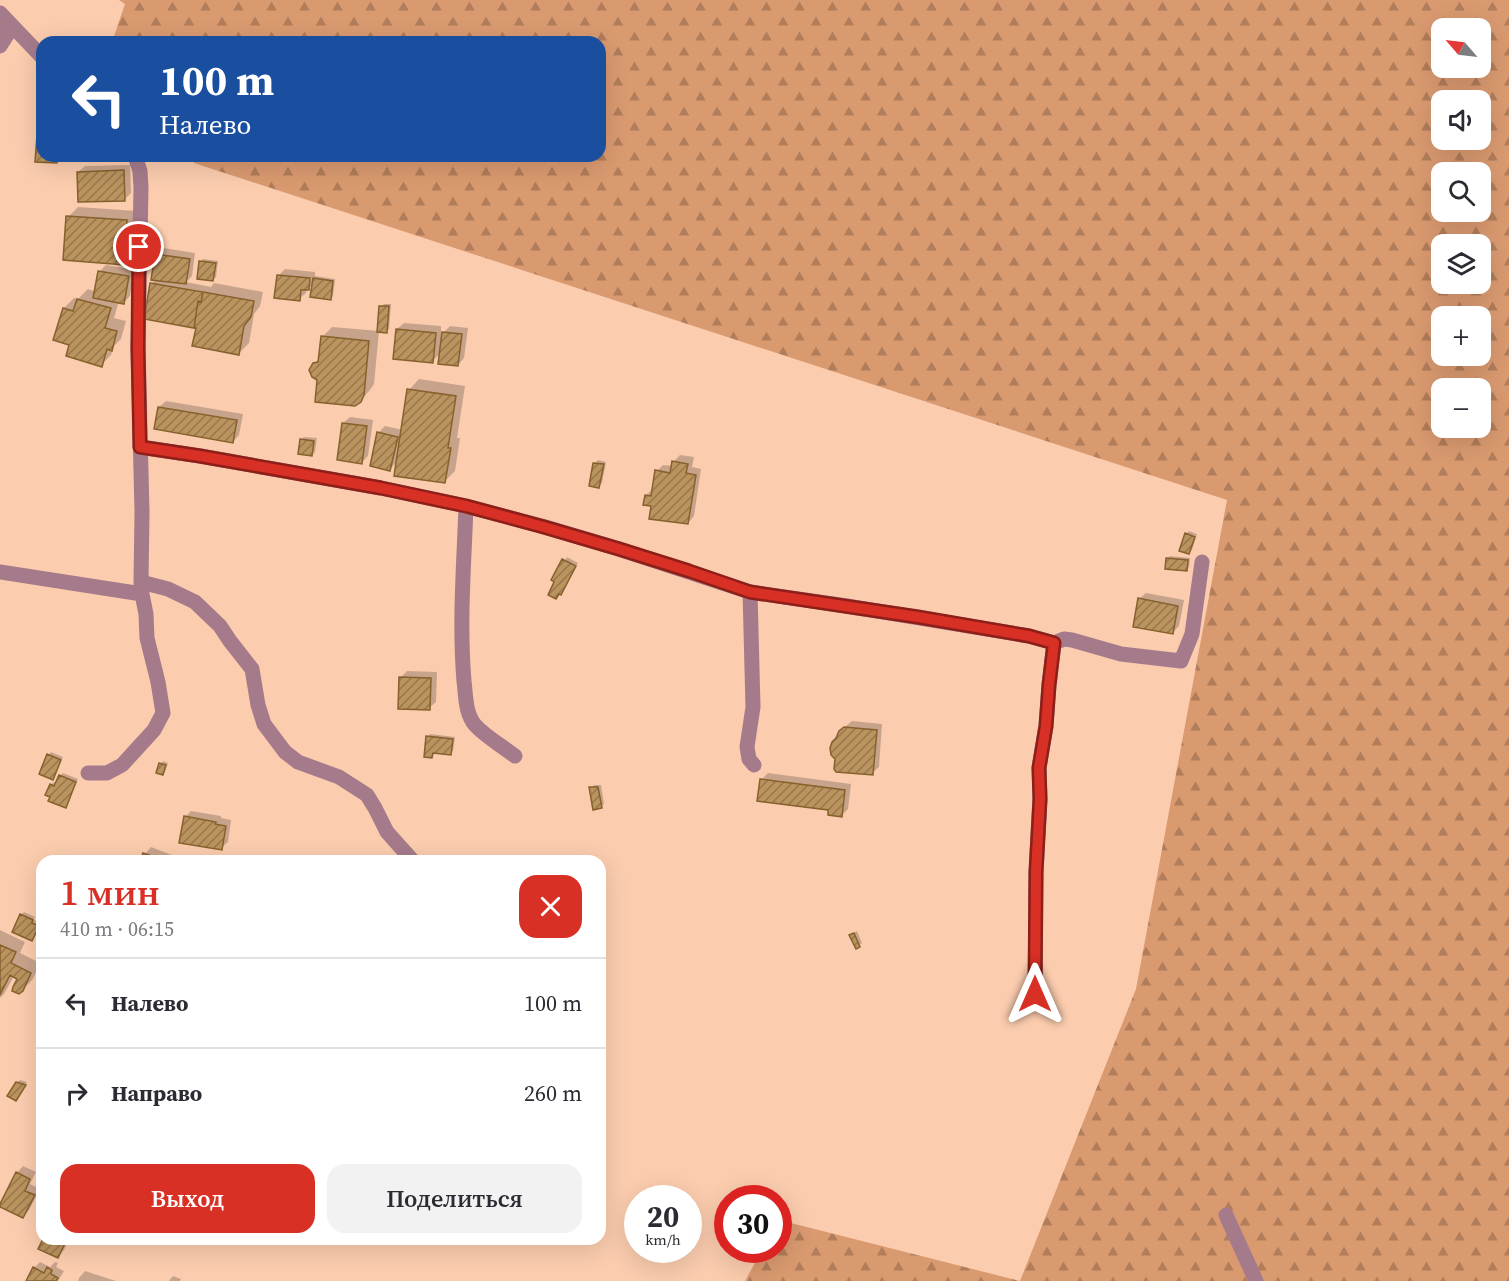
<!DOCTYPE html>
<html lang="ru">
<head>
<meta charset="utf-8">
<style>
	body { margin:0; font-family:"Source Serif 4",serif; background:#f2f2f3; color:#2b2b33; height:100vh; display:flex; flex-direction:column; font-size:22px; white-space:nowrap }
	* { box-sizing:border-box; margin:0 }
	p { font-size:20px; color:#7c7c81 }
	.icon { flex:none; width:33px; height:33px; fill:none; stroke:currentColor; stroke-width:2; stroke-linecap:round; stroke-linejoin:round }
	.map { position:relative; flex:1; overflow:hidden }
	.panel { position:absolute; left:36px; top:855px; width:570px; height:390px; display:flex; flex-direction:column; background:#fff; border-radius:18px; box-shadow:0 6px 24px #0002 }
	.panel>* { flex:none }
	.hud { position:absolute; left:36px; top:36px; width:570px; height:126px; border-radius:18px; box-shadow:0 6px 24px #0002; background:#1a4fa0; color:#fff; overflow:hidden }
	.needle { width:39px; rotate:298deg }
	.controls { position:absolute; left:1431px; top:18px; display:grid; gap:12px }
	.controls a { display:grid; place-items:center; width:60px; height:60px; border-radius:12px; background:#fff; box-shadow:0 6px 24px #0002; font-size:30px }
	.speed { position:absolute; left:624px; top:1185px; display:flex; gap:12px; font-size:30px; font-weight:700; text-align:center }
	.speed>* { display:grid; place-content:center; width:78px; height:78px; border-radius:50%; background:#fff; box-shadow:0 6px 24px #0002; line-height:1 }
	.speed small { font-size:15px; font-weight:400 }
	.speed .limit { border:9px solid #d22; background:#fff; color:#111 }
	.pin { position:absolute; display:grid; place-items:center; width:51px; height:51px; color:#fff; margin:-26px; border:3px solid #fff; border-radius:50%; box-shadow:0 2px 6px #0007 }
	.me { position:absolute; width:66px; margin:-33px; rotate:0deg; stroke-linejoin:round; filter:drop-shadow(0 0 4px #0008) }
	.turn { display:flex; align-items:center; gap:21px; height:126px; padding:0 24px; font-size:27px }
	.turn .icon { width:78px; height:78px; stroke-width:2.5 }
	.turn b { display:block; font-size:42px; line-height:51px }
	.round { display:grid; place-items:center; flex:none; width:63px; height:63px; border-radius:18px; background:#f2f2f3 }
	.overview { display:flex; align-items:center; justify-content:space-between; height:102px; padding:0 24px }
	h1 { font-size:36px; font-weight:600; line-height:45px; color:#d93025 }
	.action { display:flex; gap:12px; margin-top:auto; padding:12px 24px }
	.action a { flex:1; height:69px; border-radius:18px; background:#d93025; color:#fff; font-size:24px; font-weight:600; line-height:69px; text-align:center }
	.action a+a { background:#f2f2f3; color:#2b2b33 }
	ul { padding:0; list-style:none }
	li { display:flex; align-items:center; gap:18px; height:90px; padding:0 24px; border-top:2px solid #e1e1e2 }
	li div { flex:1 }
	li b { display:block; font-size:22px }
	li em { font-style:normal }
	.map>svg:first-child { display:block }
	.forest { fill:url(#forest-firs); fill-rule:evenodd }
	.shadow { fill:#0003 }
	.building { fill:url(#building-hatch); stroke:#86612c; stroke-width:1.5 }
	.lines { fill:none; stroke-linecap:round; stroke-linejoin:round }
	.minor { stroke:#a57b8b; stroke-width:15 }
	.route-casing { stroke:#8d1f18; stroke-width:15 }
	.route { stroke:#d93025; stroke-width:10 }
</style>
</head>
<body>
<div class="map">
<svg width="1509" height="1281" viewBox="0 0 1509 1281">
	<defs>
		<pattern id="forest-firs" width="22" height="20" patternUnits="userSpaceOnUse" patternTransform="scale(1.5)"><rect width="22" height="20" fill="#da9a70"/><path d="M5 1l3.5 6h-7zM16 11l3.5 6h-7z" fill="#b17d5a"/></pattern>
		<pattern id="building-hatch" width="6" height="6" patternUnits="userSpaceOnUse" patternTransform="scale(1.5)"><rect width="6" height="6" fill="#ba935e"/><path d="M-1 1l2-2M0 6l6-6M5 7l2-2" fill="none" stroke="#98774c"/></pattern>
	</defs>
	<rect width="100%" height="100%" fill="#fbccae"/>
	<path class="forest" d="M 119,0 L 1509,0 L 1509,1281 L 745,1281 L 762,1250 L 778,1250 L 779,1220 L 1020,1281 L 1136,989 L 1227,500 L 194,163 L 188,156 L 600,156 L 600,42 L 112,42 L 125,4 ZM 1442,28 L 1480,28 L 1480,68 L 1442,68 ZM 1442,100 L 1480,100 L 1480,140 L 1442,140 ZM 1442,172 L 1480,172 L 1480,212 L 1442,212 ZM 1442,244 L 1480,244 L 1480,284 L 1442,284 ZM 1442,316 L 1480,316 L 1480,356 L 1442,356 ZM 1442,388 L 1480,388 L 1480,428 L 1442,428 Z"/>
	<path class="shadow" d="M 130,165 L 131,193 L 125,199 L 78,172 L 85,166 Z
		M 78,207 L 137,211 L 134,253 L 124,263 L 68,217 Z
		M 163,248 L 195,253 L 192,276 L 186,282 L 211,287 L 214,283 L 263,292 L 260,306 L 254,314 L 249,343 L 239,353 L 197,327 L 151,284 L 156,279 L 156,255 Z
		M 203,259 L 218,261 L 216,277 L 213,280 L 200,262 Z
		M 106,265 L 135,270 L 130,296 L 124,302 L 119,301 L 114,318 L 126,321 L 121,339 L 114,346 L 111,355 L 101,365 L 70,344 L 64,308 L 74,298 L 78,299 L 88,289 L 96,292 L 100,271 Z
		M 285,269 L 315,272 L 315,276 L 335,279 L 333,296 L 330,299 L 314,283 L 308,289 L 306,289 L 306,293 L 299,299 L 278,276 Z
		M 384,304 L 391,304 L 389,329 L 386,331 L 381,307 Z
		M 404,323 L 441,326 L 441,335 L 450,326 L 468,328 L 464,358 L 458,365 L 441,353 L 432,361 L 397,329 Z
		M 332,327 L 379,331 L 374,384 L 370,390 L 360,401 L 319,379 L 314,364 L 320,358 L 322,337 Z
		M 419,379 L 465,386 L 457,438 L 460,438 L 455,471 L 445,481 L 398,461 L 390,469 L 378,433 L 385,426 L 403,430 L 409,390 Z
		M 166,401 L 243,414 L 239,435 L 233,442 L 159,407 Z
		M 350,417 L 373,420 L 368,456 L 362,462 L 343,423 Z
		M 304,437 L 317,438 L 315,452 L 312,455 L 301,440 Z
		M 680,455 L 694,457 L 692,467 L 701,469 L 694,516 L 688,523 L 653,505 L 646,495 L 653,489 L 657,471 L 663,465 L 673,466 L 673,462 Z
		M 598,460 L 606,462 L 602,483 L 599,486 L 595,463 Z
		M 1189,531 L 1197,534 L 1192,550 L 1189,553 L 1186,534 Z
		M 1170,556 L 1190,558 L 1189,567 L 1186,570 L 1167,559 Z
		M 567,557 L 578,563 L 561,593 L 556,582 L 553,580 Z
		M 1146,593 L 1184,600 L 1179,626 L 1172,633 L 1139,599 Z
		M 407,671 L 437,672 L 436,702 L 429,708 L 401,677 Z
		M 852,721 L 882,724 L 879,767 L 872,773 L 837,758 L 840,731 Z
		M 430,734 L 455,737 L 453,751 L 450,753 L 435,752 L 432,757 L 428,737 Z
		M 51,752 L 63,757 L 55,775 L 52,778 L 49,755 Z
		M 163,761 L 168,763 L 165,771 L 163,773 L 161,764 Z
		M 63,773 L 78,779 L 68,803 L 65,806 L 51,785 L 54,782 L 57,784 L 60,776 Z
		M 768,773 L 851,784 L 848,809 L 841,816 L 830,809 L 761,780 Z
		M 594,785 L 601,785 L 604,804 L 601,807 L 591,788 Z
		M 191,811 L 221,816 L 221,818 L 231,820 L 228,842 L 221,848 L 185,817 Z
		M 151,847 L 177,857 L 175,861 L 140,861 L 143,860 L 145,854 Z
		M 24,912 L 35,917 L 34,920 L 40,922 L 42,916 L 42,921 L 35,936 L 32,939 L 21,915 Z
		M 0,930 L 25,942 L 20,953 L 40,963 L 33,979 L 22,990 L 19,978 L 14,976 L 4,994 L 0,998 Z
		M 857,931 L 862,943 L 856,947 L 851,935 Z
		M 20,1080 L 27,1082 L 18,1096 L 17,1083 Z
		M 23,1166 L 36,1172 L 30,1184 L 40,1189 L 29,1210 L 23,1217 L 17,1173 Z
		M 44,1239 L 69,1239 L 64,1250 L 57,1257 Z
		M 40,1262 L 50,1267 L 55,1262 L 58,1263 L 56,1267 L 64,1271 L 58,1281 L 27,1281 L 34,1268 Z
		M 85,1271 L 116,1281 L 78,1281 L 79,1278 Z
		M 173,1276 L 181,1279 L 180,1281 L 169,1281 Z"/>
	<path class="building" d="M 39,108 L 42,109 L 42,156 L 58,156 L 57,163 L 35,162 Z
		M 124,170 L 125,201 L 78,202 L 77,172 Z
		M 66,216 L 127,220 L 125,265 L 63,260 Z
		M 155,254 L 190,259 L 186,284 L 151,280 Z
		M 199,261 L 216,263 L 213,281 L 197,279 Z
		M 98,271 L 129,276 L 124,304 L 93,298 Z
		M 277,275 L 310,278 L 309,290 L 301,290 L 300,301 L 274,298 Z
		M 313,278 L 333,281 L 331,300 L 310,297 Z
		M 150,283 L 203,292 L 201,302 L 198,301 L 194,328 L 144,319 Z
		M 203,292 L 254,301 L 251,317 L 244,326 L 239,355 L 192,346 L 196,328 L 194,328 L 198,301 L 201,302 Z
		M 77,299 L 111,308 L 105,328 L 117,331 L 112,351 L 107,349 L 102,367 L 66,356 L 69,345 L 53,340 L 63,308 L 73,311 Z
		M 379,306 L 389,306 L 387,333 L 377,332 Z
		M 396,329 L 436,333 L 433,363 L 393,359 Z
		M 442,332 L 462,334 L 458,366 L 438,364 Z
		M 321,336 L 369,341 L 364,395 L 361,402 L 355,406 L 315,402 L 317,380 L 312,377 L 309,370 L 313,363 L 318,362 Z
		M 407,389 L 456,396 L 448,448 L 451,448 L 445,483 L 394,476 Z
		M 158,407 L 237,420 L 233,443 L 154,429 Z
		M 342,423 L 367,426 L 362,464 L 337,460 Z
		M 377,432 L 398,437 L 390,471 L 370,466 Z
		M 300,439 L 314,441 L 312,456 L 298,454 Z
		M 672,461 L 688,464 L 686,473 L 696,475 L 688,524 L 649,519 L 651,506 L 643,505 L 645,495 L 651,496 L 655,470 L 670,473 Z
		M 593,463 L 604,464 L 599,488 L 589,486 Z
		M 1185,533 L 1195,537 L 1189,554 L 1179,551 Z
		M 1166,558 L 1188,560 L 1187,571 L 1165,569 Z
		M 562,559 L 576,566 L 561,595 L 559,594 L 556,599 L 548,595 L 554,582 L 551,580 Z
		M 1138,598 L 1178,606 L 1173,634 L 1133,627 Z
		M 399,677 L 431,678 L 430,710 L 398,709 Z
		M 844,727 L 877,730 L 873,775 L 836,772 L 834,769 L 835,759 L 831,755 L 830,748 L 832,742 L 836,738 L 839,731 Z
		M 426,736 L 453,739 L 451,755 L 433,753 L 432,758 L 424,757 Z
		M 47,754 L 61,760 L 53,780 L 39,774 Z
		M 159,763 L 166,765 L 163,775 L 156,773 Z
		M 59,775 L 76,782 L 66,808 L 48,801 L 50,797 L 45,795 L 50,784 L 54,786 Z
		M 760,779 L 845,790 L 842,817 L 828,815 L 828,810 L 757,801 Z
		M 589,787 L 598,787 L 602,808 L 593,810 Z
		M 184,816 L 216,822 L 215,824 L 226,826 L 222,850 L 179,843 Z
		M 143,853 L 166,861 L 140,861 Z
		M 20,914 L 33,920 L 32,923 L 39,926 L 32,941 L 12,932 Z
		M 854,933 L 860,947 L 856,949 L 849,935 Z
		M 0,945 L 16,952 L 11,963 L 31,973 L 23,991 L 19,994 L 12,991 L 13,987 L 17,979 L 10,975 L 0,995 Z
		M 16,1082 L 26,1085 L 16,1101 L 7,1096 Z
		M 16,1172 L 30,1179 L 25,1191 L 35,1195 L 23,1218 L 0,1207 L 0,1204 Z
		M 43,1239 L 63,1239 L 66,1241 L 58,1258 L 38,1249 Z
		M 33,1267 L 44,1273 L 47,1267 L 52,1270 L 51,1274 L 58,1278 L 56,1281 L 26,1281 Z"/>
	<g class="lines">
		<path class="minor" d="M 0,13 L 42,57
			M 0,46 L 7,35 L 1,16
			M 140,447 L 200,456 L 381,488 L 466,506 L 545,527 L 619,549 L 750,592 L 847,606 L 1029,636 L 1054,643 L 1064,639 L 1072,640 L 1121,654 L 1181,661 L 1192,634 L 1202,562
			M 466,506 C 464,565 459,622 464,681 C 466,696 465,713 475,725 C 486,737 502,746 515,756
			M 0,572 L 142,594 L 141,582 L 142,512 L 138,348 L 141,187 L 140,171 L 135,156
			M 141,582 L 168,589 L 195,602 L 220,626 L 230,641 L 252,669 L 258,705 L 264,724 L 285,752 L 298,762 L 339,777 L 367,795 L 375,808 L 387,832 L 413,861
			M 750,592 L 753,707 L 747,747 L 749,759 L 754,765
			M 88,773 L 107,773 L 122,765 L 154,730 L 163,713 L 158,682 L 147,638 L 146,614 L 142,594
			M 1035,995 L 1036,872 L 1040,799 L 1039,768 L 1046,726 L 1049,685 L 1054,643
			M 1226,1215 L 1256,1281"/>
	</g>
	<g class="lines">
		<g class="route-casing">
			<path id="route" d="M 139,247 L 138,348 L 140,447 L 200,456 L 381,488 L 466,506 L 544,527 L 619,549 L 689,571 L 750,592 L 918,617 L 1029,636 L 1054,643 L 1049,685 L 1046,726 L 1039,768 L 1040,799 L 1036,872 L 1035,994"/>
		</g>
		<use href="#route" class="route"/>
	</g>
</svg>
<div class="controls">
<a><svg class="needle" viewBox="-14 -14 28 28"><path d="M0-13l5 13h-10z" fill="#e53935"/><path d="M0 13l5-13h-10z" fill="#7c7c81"/></svg></a>
<a><svg class="icon" aria-label="sound" viewBox="0 0 24 24"><path d="M4 9h4l5-4v14l-5-4H4zM17 9q2 3 0 6"/></svg></a>
<a><svg class="icon" aria-label="search" viewBox="0 0 24 24"><circle cx="10" cy="10" r="6"/><path d="M15 15l6 6"/></svg></a>
<a><svg class="icon" aria-label="layers" viewBox="0 0 24 24"><path d="M12 4l9 5-9 5-9-5zM3 14l9 5 9-5"/></svg></a>
<a>+</a>
<a>−</a>
</div>
<div class="speed"><div>20<small>km/h</small></div><div class="limit">30</div></div>
<div class="pin" style="left:139px;top:247px;background:#d93025"><svg class="icon" aria-label="arrive" viewBox="0 0 24 24"><path d="M6 21V4h12l-3 4 3 4H6"/></svg></div>
<svg class="me" style="left:1035px;top:994px" viewBox="-20 -20 40 40"><path d="M0-17L14 15 0 8-14 15z" fill="#d93025" stroke="#fff" stroke-width="4"/></svg>
<div class="hud">
<div class="turn"><svg class="icon" aria-label="left" viewBox="0 0 24 24"><path d="M17 20v-9H6M10 6l-5 5 5 5"/></svg><div><b>100 m</b>Налево</div></div>
</div>
<section class="panel">
<div class="overview"><div><h1>1 мин</h1><p>410 m · 06:15</p></div><a class="round" style="background:#d93025;color:#fff"><svg class="icon" aria-label="close" viewBox="0 0 24 24"><path d="M6 6l12 12M18 6L6 18"/></svg></a></div>
<ul>
<li><svg class="icon" aria-label="left" viewBox="0 0 24 24"><path d="M17 20v-9H6M10 6l-5 5 5 5"/></svg><div><b>Налево</b></div><em>100 m</em></li>
<li><svg class="icon" aria-label="right" viewBox="0 0 24 24"><path d="M7 20v-9h11M14 6l5 5-5 5"/></svg><div><b>Направо</b></div><em>260 m</em></li>
</ul>
<div class="action"><a>Выход</a><a>Поделиться</a></div>
</section>
</div>
</body>
</html>
